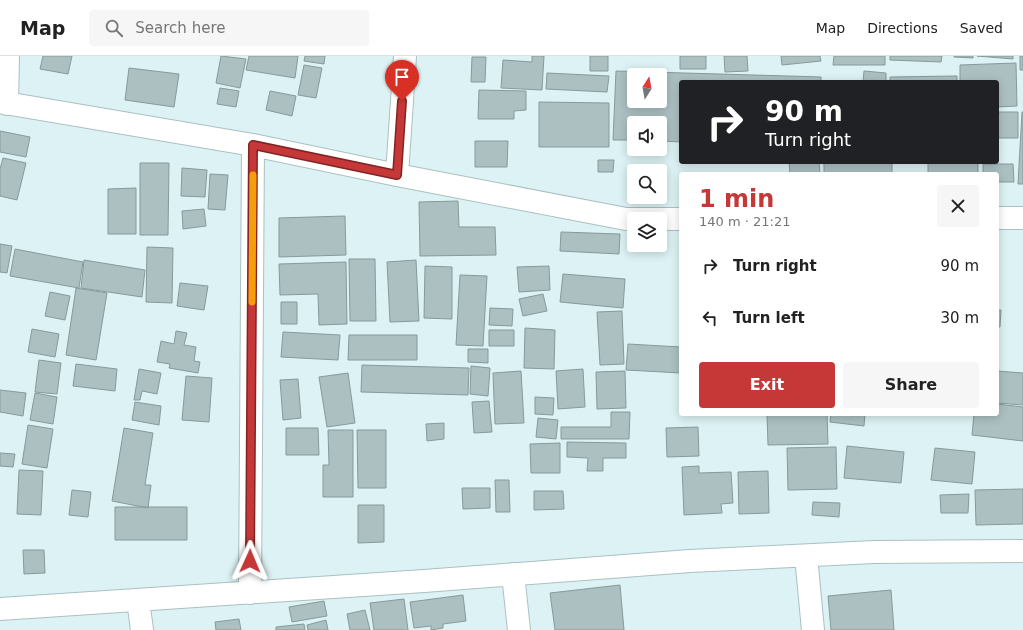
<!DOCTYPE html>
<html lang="en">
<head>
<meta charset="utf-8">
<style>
	body { margin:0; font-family:"DejaVu Sans",sans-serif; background:#f6f6f6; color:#222; height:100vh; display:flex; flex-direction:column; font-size:15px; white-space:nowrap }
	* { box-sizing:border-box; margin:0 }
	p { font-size:13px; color:#767676 }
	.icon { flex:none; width:22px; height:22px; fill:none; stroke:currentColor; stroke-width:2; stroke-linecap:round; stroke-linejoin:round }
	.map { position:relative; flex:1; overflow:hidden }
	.panel { position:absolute; left:679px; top:116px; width:320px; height:244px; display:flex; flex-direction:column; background:#fff; border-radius:4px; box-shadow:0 2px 10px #0003 }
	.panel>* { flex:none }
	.banner { position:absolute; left:679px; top:24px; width:320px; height:84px; border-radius:4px; box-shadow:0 2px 10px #0003; background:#202124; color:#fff; overflow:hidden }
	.needle { width:26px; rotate:11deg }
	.fabs { position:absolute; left:627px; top:12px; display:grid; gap:8px }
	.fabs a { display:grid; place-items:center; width:40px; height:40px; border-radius:4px; background:#fff; box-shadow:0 2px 10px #0003; font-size:20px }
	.pin { position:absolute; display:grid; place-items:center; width:34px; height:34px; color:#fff; margin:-41px -17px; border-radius:50% 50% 50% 0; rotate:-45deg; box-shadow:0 0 4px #0007 }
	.pin .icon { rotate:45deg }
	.me { position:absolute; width:44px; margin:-22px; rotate:1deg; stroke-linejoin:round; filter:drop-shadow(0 0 3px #0008) }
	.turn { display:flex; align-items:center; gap:14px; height:84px; padding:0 20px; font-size:18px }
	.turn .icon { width:52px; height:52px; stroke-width:2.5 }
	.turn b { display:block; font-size:28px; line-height:34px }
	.round { display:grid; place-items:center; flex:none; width:42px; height:42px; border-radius:4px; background:#f6f6f6 }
	.headline { display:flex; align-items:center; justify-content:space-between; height:68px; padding:0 20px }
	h1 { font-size:24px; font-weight:700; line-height:30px; color:#c63738 }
	.button { display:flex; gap:8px; margin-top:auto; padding:8px 20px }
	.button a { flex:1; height:46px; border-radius:4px; background:#c63738; color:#fff; font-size:16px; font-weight:700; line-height:46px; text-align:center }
	.button a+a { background:#f6f6f6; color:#222 }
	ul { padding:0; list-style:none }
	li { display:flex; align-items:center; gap:12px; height:52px; padding:0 20px }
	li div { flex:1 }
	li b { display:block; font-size:15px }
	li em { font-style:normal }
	header { display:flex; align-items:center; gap:24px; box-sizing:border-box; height:56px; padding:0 20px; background:#fff; border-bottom:1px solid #e0e0e0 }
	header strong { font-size:19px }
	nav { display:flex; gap:22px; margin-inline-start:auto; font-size:14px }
	.search { width:280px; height:36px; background:#f6f6f6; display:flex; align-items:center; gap:10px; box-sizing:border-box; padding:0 14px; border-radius:4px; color:#767676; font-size:15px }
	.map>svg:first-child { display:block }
	.building { fill:#acc0c2; stroke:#859a9b; fill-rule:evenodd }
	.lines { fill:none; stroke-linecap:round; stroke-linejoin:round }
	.minor-casing { stroke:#abc0c2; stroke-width:24 }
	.minor { stroke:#fff; stroke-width:22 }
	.route-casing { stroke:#812424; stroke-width:10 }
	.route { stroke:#c63738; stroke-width:7 }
	.slow { stroke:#f59e0b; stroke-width:7 }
</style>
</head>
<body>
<header>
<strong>Map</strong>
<div class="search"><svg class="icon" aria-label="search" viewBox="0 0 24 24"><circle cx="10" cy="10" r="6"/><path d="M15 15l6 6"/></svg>Search here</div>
<nav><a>Map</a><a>Directions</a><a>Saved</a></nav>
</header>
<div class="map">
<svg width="1023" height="574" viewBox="0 0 1023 574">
	<rect width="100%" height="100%" fill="#ddf2f4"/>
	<path class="building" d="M 43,0 L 72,0 L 68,18 L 40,13 Z
		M 221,0 L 246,3 L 240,32 L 216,27 Z
		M 249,0 L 298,0 L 295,22 L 246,14 Z
		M 305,0 L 325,0 L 324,8 L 304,5 Z
		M 532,0 L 544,0 L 542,34 L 501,32 L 503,4 L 532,6 Z
		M 590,0 L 608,0 L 608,15 L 590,15 Z
		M 680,0 L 706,0 L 706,13 L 680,13 Z
		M 724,0 L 747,0 L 748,15 L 725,16 Z
		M 781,0 L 820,0 L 821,5 L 782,9 Z
		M 834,0 L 885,0 L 885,9 L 833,9 Z
		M 890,0 L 942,0 L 941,6 L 890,4 Z
		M 954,0 L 973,0 L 973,2 L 954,1 Z
		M 977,0 L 1013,0 L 1013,3 Z
		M 1020,0 L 1023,0 L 1023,14 L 1020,14 Z
		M 472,1 L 486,1 L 485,26 L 471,26 Z
		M 1016,7 L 1017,50 L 997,51 L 997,26 L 960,26 L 960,9 Z
		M 304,9 L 322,12 L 316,42 L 298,39 Z
		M 129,12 L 179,18 L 174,51 L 125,44 Z
		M 616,15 L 821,21 L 821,26 L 681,26 L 681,86 L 660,85 L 660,67 L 634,67 L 634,84 L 613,84 ZM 634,19 L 660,19 L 660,45 L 634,45 Z
		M 864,15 L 886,17 L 886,26 L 863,26 Z
		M 547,17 L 609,20 L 607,36 L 546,33 Z
		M 957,20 L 957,26 L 890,26 L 890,21 Z
		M 220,32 L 239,35 L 236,51 L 217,48 Z
		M 479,34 L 526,35 L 526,54 L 514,55 L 514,63 L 478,63 Z
		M 270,35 L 296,40 L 292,60 L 266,54 Z
		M 539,46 L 609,47 L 609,91 L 539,91 Z
		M 997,56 L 1018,56 L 1018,82 L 997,82 Z
		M 1022,56 L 1023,56 L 1023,128 L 1018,128 Z
		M 0,75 L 30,81 L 26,101 L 0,96 Z
		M 475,85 L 508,85 L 507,111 L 475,111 Z
		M 3,102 L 26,107 L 17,144 L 0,140 L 0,113 Z
		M 598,104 L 614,104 L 613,116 L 598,116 Z
		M 789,106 L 819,106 L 820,118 L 790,118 Z
		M 824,106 L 892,106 L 892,118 L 824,118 Z
		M 928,106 L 978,106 L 978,118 L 928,118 Z
		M 140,107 L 169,107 L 168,179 L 140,179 Z
		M 983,108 L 1013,108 L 1014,126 L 997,126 L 997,118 L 983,118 Z
		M 182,112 L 207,114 L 205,141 L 181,140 Z
		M 210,118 L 228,119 L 225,154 L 208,153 Z
		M 136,132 L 136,178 L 108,178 L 108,133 Z
		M 458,145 L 459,171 L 495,171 L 496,199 L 420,200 L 419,146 Z
		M 204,153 L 206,170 L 183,173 L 182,155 Z
		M 345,160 L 346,199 L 279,201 L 279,162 Z
		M 561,176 L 620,178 L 619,198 L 560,195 Z
		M 0,188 L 12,190 L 7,217 L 0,216 Z
		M 147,191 L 173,192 L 172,247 L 146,246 Z
		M 15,193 L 83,206 L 79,232 L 10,220 Z
		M 349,203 L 375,203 L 376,265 L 350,265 Z
		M 84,204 L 145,214 L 142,241 L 81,232 Z
		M 416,204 L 419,265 L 390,266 L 387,206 Z
		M 346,206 L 347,268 L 319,269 L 318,238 L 280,239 L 279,208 Z
		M 425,210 L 452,211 L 452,263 L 424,262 Z
		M 549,210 L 550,234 L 519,236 L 517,211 Z
		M 563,218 L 625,223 L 623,252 L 560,246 Z
		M 460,219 L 487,220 L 483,290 L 456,289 Z
		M 180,227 L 208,230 L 204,254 L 177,250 Z
		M 76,232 L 107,237 L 96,304 L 66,299 Z
		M 50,236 L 70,240 L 65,264 L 45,260 Z
		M 543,238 L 547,255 L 523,260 L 519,243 Z
		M 281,246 L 297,246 L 297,268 L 281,268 Z
		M 490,252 L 513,253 L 512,270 L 489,269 Z
		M 997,254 L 1001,254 L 1000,271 L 997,271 Z
		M 622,255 L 624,308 L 600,309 L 597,256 Z
		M 525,272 L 555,274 L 554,313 L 524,312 Z
		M 32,273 L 59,278 L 55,301 L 28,296 Z
		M 489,274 L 514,274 L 514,290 L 489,290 Z
		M 176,275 L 187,277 L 184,289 L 196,291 L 194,305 L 200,306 L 198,317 L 169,312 L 170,308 L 157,306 L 161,285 L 174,288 Z
		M 283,276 L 340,279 L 338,304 L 281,301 Z
		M 349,279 L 417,279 L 417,304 L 348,304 Z
		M 628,288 L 681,291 L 681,317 L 626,314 Z
		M 468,293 L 488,293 L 488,307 L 468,306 Z
		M 39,304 L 61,307 L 57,338 L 35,336 Z
		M 76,308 L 117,313 L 115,335 L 73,330 Z
		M 362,309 L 469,312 L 468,339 L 361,336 Z
		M 471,310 L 490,312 L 488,340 L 470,338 Z
		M 139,313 L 161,317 L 157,338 L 142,335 L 140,344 L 134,344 Z
		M 583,313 L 585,351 L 558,353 L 556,315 Z
		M 521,315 L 524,367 L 495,368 L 493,317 Z
		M 625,315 L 626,352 L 597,353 L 596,316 Z
		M 997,315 L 1023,317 L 1023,349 L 997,347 Z
		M 348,317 L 355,367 L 327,371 L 319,321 Z
		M 186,320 L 212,322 L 209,366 L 182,364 Z
		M 298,323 L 301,362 L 283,364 L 280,324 Z
		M 0,334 L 26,337 L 23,360 L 0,356 Z
		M 35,337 L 57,341 L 53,368 L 30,364 Z
		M 535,341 L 554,342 L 553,359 L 535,358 Z
		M 489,345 L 492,376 L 474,377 L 472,346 Z
		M 135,346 L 161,350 L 159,369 L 132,364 Z
		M 997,348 L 1023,351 L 1023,385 L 972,379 L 974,358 L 997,358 Z
		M 611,356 L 630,356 L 629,383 L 561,383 L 561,371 L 611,371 Z
		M 767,358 L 827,358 L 828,388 L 768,389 Z
		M 831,358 L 865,358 L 864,370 L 830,366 Z
		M 538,362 L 558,364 L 556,383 L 536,381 Z
		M 444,367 L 444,383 L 427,385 L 426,368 Z
		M 28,369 L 53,373 L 47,412 L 22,408 Z
		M 698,371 L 699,400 L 667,401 L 666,372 Z
		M 124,372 L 153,377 L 145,429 L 151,429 L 148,452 L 112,445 Z
		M 286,372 L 318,372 L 319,399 L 286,399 Z
		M 328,374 L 353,374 L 353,441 L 323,441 L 323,409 L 329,409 Z
		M 357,374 L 386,374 L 386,432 L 358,432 Z
		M 567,386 L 626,387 L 626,402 L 603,402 L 603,415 L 587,415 L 588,402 L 567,401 Z
		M 560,387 L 560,417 L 531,417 L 530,388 Z
		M 847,390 L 904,396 L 901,427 L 844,422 Z
		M 836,391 L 837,433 L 788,434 L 787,392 Z
		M 935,392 L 975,396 L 972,428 L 931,424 Z
		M 0,397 L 15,398 L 13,411 L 0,410 Z
		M 699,410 L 699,417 L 731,416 L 733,447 L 721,448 L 722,457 L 684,459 L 682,411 Z
		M 19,414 L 43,415 L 41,459 L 17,458 Z
		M 768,415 L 769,457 L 739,458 L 738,416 Z
		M 495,424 L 509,424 L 510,456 L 496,456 Z
		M 462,432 L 490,432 L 490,452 L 463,453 Z
		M 1023,433 L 1023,468 L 976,469 L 975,434 Z
		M 72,434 L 91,436 L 88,461 L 69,459 Z
		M 534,435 L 563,435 L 564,453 L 534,454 Z
		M 969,438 L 968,457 L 941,457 L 940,439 Z
		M 813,446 L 840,447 L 839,461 L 812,459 Z
		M 358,449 L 384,449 L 384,486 L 358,487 Z
		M 115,451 L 187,451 L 187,484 L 115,484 Z
		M 23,494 L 44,494 L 45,517 L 24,518 Z
		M 620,529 L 624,574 L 555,574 L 550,537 Z
		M 891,534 L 894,574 L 831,574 L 828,540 Z
		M 463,539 L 466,565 L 443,568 L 443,572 L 431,574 L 431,570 L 414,572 L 410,546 Z
		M 404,543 L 408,574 L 374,574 L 370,547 Z
		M 324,545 L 327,560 L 292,566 L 289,551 Z
		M 365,554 L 370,574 L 350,574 L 347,558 Z
		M 239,563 L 241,574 L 216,574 L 215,566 Z
		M 326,564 L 328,574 L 308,574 L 307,569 Z
		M 304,568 L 305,574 L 276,574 L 276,571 Z"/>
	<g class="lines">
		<g class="minor-casing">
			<path id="minor" d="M 0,46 L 253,89 L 397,119 L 626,163 L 681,163
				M 7,48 L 8,0
				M 397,119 L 405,0
				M 997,162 L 1023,162
				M 806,500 L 813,574
				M 513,518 L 519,574
				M 250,537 L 253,89
				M 138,544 L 142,574
				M 0,553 L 424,525 L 690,505 L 874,496 L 1023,495"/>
		</g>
		<use href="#minor" class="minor"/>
	</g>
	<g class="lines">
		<g class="route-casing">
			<path id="route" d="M 250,505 L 253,89 L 397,119 L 402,45"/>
		</g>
		<use href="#route" class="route"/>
		<path class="slow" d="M 252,246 L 253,119"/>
	</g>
</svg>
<div class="fabs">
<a><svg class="needle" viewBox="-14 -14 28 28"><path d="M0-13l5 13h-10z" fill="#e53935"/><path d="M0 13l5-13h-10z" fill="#767676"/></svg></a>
<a><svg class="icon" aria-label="sound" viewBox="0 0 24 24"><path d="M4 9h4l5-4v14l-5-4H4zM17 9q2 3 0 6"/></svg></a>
<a><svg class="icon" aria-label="search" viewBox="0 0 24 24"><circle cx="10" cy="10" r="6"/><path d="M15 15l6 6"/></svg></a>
<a><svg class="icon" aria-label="layers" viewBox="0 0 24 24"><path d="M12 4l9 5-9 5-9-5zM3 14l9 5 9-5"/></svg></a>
</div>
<div class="pin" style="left:402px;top:45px;background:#d93025"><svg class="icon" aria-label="arrive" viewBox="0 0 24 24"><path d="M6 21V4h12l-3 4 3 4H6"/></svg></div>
<svg class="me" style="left:250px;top:505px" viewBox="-20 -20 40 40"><path d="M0-17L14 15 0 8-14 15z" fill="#c63738" stroke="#fff" stroke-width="4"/></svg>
<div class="banner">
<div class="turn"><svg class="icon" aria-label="right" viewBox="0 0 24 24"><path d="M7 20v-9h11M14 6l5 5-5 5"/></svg><div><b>90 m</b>Turn right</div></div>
</div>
<section class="panel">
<div class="headline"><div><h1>1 min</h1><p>140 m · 21:21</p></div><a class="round"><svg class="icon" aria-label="close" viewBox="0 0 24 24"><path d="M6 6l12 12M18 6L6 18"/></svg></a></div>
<ul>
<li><svg class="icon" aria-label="right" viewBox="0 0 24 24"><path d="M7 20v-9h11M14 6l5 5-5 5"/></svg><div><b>Turn right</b></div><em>90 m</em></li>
<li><svg class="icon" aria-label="left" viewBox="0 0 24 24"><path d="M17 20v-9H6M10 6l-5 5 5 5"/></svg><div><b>Turn left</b></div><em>30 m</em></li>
</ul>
<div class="button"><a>Exit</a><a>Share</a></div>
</section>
</div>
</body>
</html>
